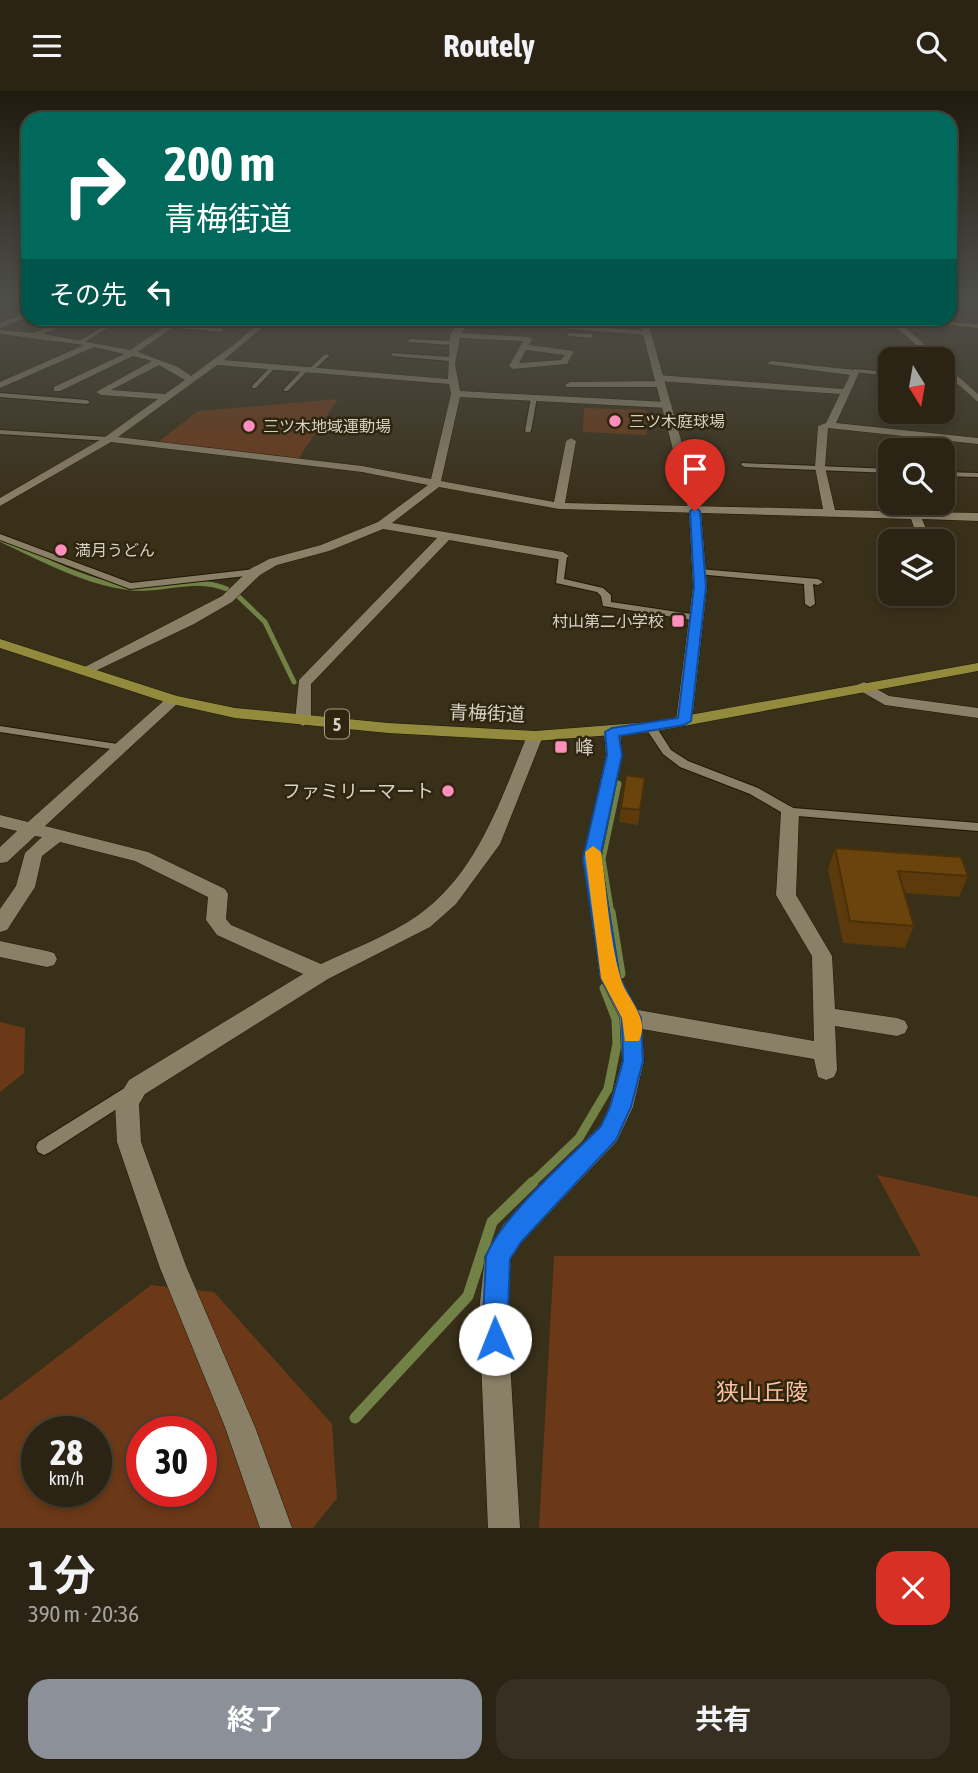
<!DOCTYPE html>
<html lang="ja">
<head>
<meta charset="utf-8">
<style>
	body { margin:0; font-family:"Asap Condensed","Noto Sans JP",sans-serif; background:#373022; color:#f1f3f6; height:100vh; display:flex; flex-direction:column; font-size:26px; white-space:nowrap }
	* { box-sizing:border-box; margin:0 }
	p { font-size:23px; color:#a6a4a0 }
	.icon { flex:none; width:38px; height:38px; fill:none; stroke:currentColor; stroke-width:2; stroke-linecap:round; stroke-linejoin:round }
	.map { position:relative; height:1437px; overflow:hidden }
	.details { display:flex; flex-direction:column; background:#2b2414; flex:1 }
	.details>* { flex:none }
	.hud { position:absolute; left:21px; top:21px; width:936px; height:214px; border-radius:21px; box-shadow:0 4px 10px #0003,0 0 0 2px #474134; background:#00695c; color:#fff; overflow:hidden }
	.needle { width:46px; rotate:169deg }
	.fabs { position:absolute; left:878px; top:256px; display:grid; gap:14px }
	.fabs a { display:grid; place-items:center; width:77px; height:77px; border-radius:14px; background:#2b2414; box-shadow:0 4px 10px #0003,0 0 0 2px #474134; font-size:35px }
	.speed { position:absolute; left:21px; top:1325px; display:flex; gap:14px; font-size:35px; font-weight:700; text-align:center }
	.speed>* { display:grid; place-content:center; width:91px; height:91px; border-radius:50%; background:#2b2414; box-shadow:0 4px 10px #0003,0 0 0 2px #474134; line-height:1 }
	.speed small { font-size:18px; font-weight:400 }
	.speed .limit { border:10px solid #d22; background:#fff; color:#111 }
	.pin { position:absolute; display:grid; place-items:center; width:60px; height:60px; color:#fff; margin:-72px -30px; border-radius:50% 50% 50% 0; rotate:-45deg; box-shadow:0 0 7px #0007 }
	.pin .icon { rotate:45deg }
	.me { position:absolute; width:77px; margin:-38px; rotate:359deg; stroke-linejoin:round; filter:drop-shadow(0 0 5px #0008) }
	.turn { display:flex; align-items:center; gap:24px; height:147px; padding:0 28px; font-size:32px }
	.turn .icon { width:91px; height:91px; stroke-width:2.5 }
	.turn b { display:block; font-size:49px; line-height:60px }
	.then { display:flex; align-items:center; height:66px; padding:0 28px; background:#0003; gap:14px; font-size:26px }
	.round { display:grid; place-items:center; flex:none; width:74px; height:74px; border-radius:21px; background:#373022 }
	.headline { display:flex; align-items:center; justify-content:space-between; height:119px; padding:0 28px }
	h1 { font-size:42px; font-weight:700; line-height:52px }
	.action { display:flex; gap:14px; margin-top:auto; padding:14px 28px }
	.action a { flex:1; height:80px; border-radius:21px; background:#8c9099; color:#fff; font-size:28px; font-weight:700; line-height:80px; text-align:center }
	.action a+a { background:#373022; color:#f1f3f6 }
	header { display:flex; justify-content:space-between; align-items:center; height:91px; padding:0 28px; background:#2b2414; font-size:32px; font-weight:700 }
	.map>svg:first-child { display:block }
	.green { fill:#6b3917; fill-rule:evenodd }
	.lines { fill:none; stroke-linecap:round; stroke-linejoin:round }
	.stream-far3 { stroke:#728247; stroke-width:5 }
	.stream-far2 { stroke:#728247; stroke-width:7 }
	.stream-far1 { stroke:#728247; stroke-width:9 }
	.stream { stroke:#728247; stroke-width:11 }
	.lane-casing { stroke:#201803; stroke-width:2 }
	.street-casing { stroke:#201803; stroke-width:1 }
	.secondary-casing { stroke:#201803; stroke-width:1 }
	.primary-casing { stroke:#201803; stroke-width:1 }
	.lane { fill:#8a8067; fill-rule:evenodd }
	.street { fill:#8a8067; fill-rule:evenodd }
	.secondary { fill:#8a8067; fill-rule:evenodd }
	.primary { fill:#928b3e; fill-rule:evenodd }
	.wall { fill:#5c3a0b }
	.building { fill:#6b440d; stroke:#4b3009; stroke-width:2 }
	.route { fill:#1a73e8; stroke:#114b97; stroke-width:2 }
	.slow { fill:#f59e0b }
	.poi-dot { fill:#fe8ebb; stroke:#2f2610; stroke-width:2.5 }
	.labels { text-anchor:middle; dominant-baseline:central; stroke-width:5; stroke-linejoin:round; paint-order:stroke }
	.far-poi-label { font-size:16px; fill:#d6d1c4; stroke:#2f2610; text-anchor:start }
	.shield { fill:#2f2610; stroke:#a49e8e; stroke-width:2 }
	.shield-label { font-size:18px; font-weight:bold; fill:#d6d1c4 }
	.street-label { font-size:19px; fill:#d6d1c4; stroke:#2f2610 }
	.poi-label { font-size:19px; fill:#d6d1c4; stroke:#2f2610; text-anchor:start }
	.near-park-label { font-size:23px; fill:#fbc09e; stroke:#2f2610 }
</style>
</head>
<body>
<header><svg class="icon" aria-label="menu" viewBox="0 0 24 24"><path d="M4 6h16M4 12h16M4 18h16"/></svg>Routely<svg class="icon" aria-label="search" viewBox="0 0 24 24"><circle cx="10" cy="10" r="6"/><path d="M15 15l6 6"/></svg></header>
<div class="map">
<svg width="978" height="1437" viewBox="0 0 978 1437">
	<rect width="100%" height="100%" fill="#39301a"/>
	<path class="green" d="M 338,308 L 298,368 L 158,351 L 198,320 Z
		M 584,317 L 646,319 L 647,344 L 583,341 Z
		M 0,931 L 25,937 L 24,982 L 0,1001 Z
		M 877,1084 L 978,1106 L 978,1437 L 539,1437 L 554,1165 L 921,1165 Z
		M 151,1194 L 214,1201 L 332,1333 L 337,1407 L 313,1437 L 0,1437 L 0,1310 ZM 37,1340 L 96,1340 L 96,1400 L 37,1400 ZM 142,1340 L 201,1340 L 201,1400 L 142,1400 Z"/>
	<g class="lines">
		<path class="stream-far3" d="M 0,448 C 40,467 86,492 131,497 C 165,500 194,484 227,498
			M 237,504 L 265,531 L 294,591"/>
		<path class="stream-far2" d="M 611,823 L 602,768 L 618,693"/>
		<path class="stream-far1" d="M 611,821 L 621,883
			M 531,1093 L 579,1047 L 608,998 L 617,953 L 616,928 L 604,897"/>
		<path class="stream" d="M 355,1327 L 468,1205 L 492,1131 L 533,1091"/>
		<g class="lane-casing">
			<path id="lane" d="M 109,232 L 114,233 L 83,252 L 78,251 Z
				M 171,233 L 221,237 L 224,239 L 221,241 L 169,236 Z
				M 569,242 L 591,243 L 594,245 L 591,247 L 567,245 Z
				M 410,248 L 452,250 L 455,252 L 452,254 L 408,251 Z
				M 393,262 L 450,266 L 453,268 L 450,270 L 391,265 Z
				M 325,263 L 330,264 L 313,280 L 308,279 L 288,300 L 284,300 L 284,298 L 303,278 L 308,279 Z
				M 271,275 L 276,276 L 256,297 L 252,297 L 252,295 Z
				M 854,278 L 891,281 L 891,285 L 852,281 Z
				M 943,286 L 960,289 L 957,291 L 943,290 Z
				M 0,302 L 87,309 L 90,311 L 87,313 L 0,306 Z
				M 534,304 L 537,306 L 531,340 L 528,342 L 525,340 L 531,306 Z
				M 0,339 L 109,346 L 113,348 L 109,350 L 0,343 Z
				M 742,372 L 891,378 L 891,382 L 745,376 L 741,374 Z
				M 943,381 L 978,382 L 978,386 L 943,385 Z
				M 0,443 L 131,492 L 255,478 L 259,481 L 255,484 L 130,498 L 0,449 Z
				M 563,462 L 567,465 L 564,488 L 603,497 L 611,504 L 611,511 L 698,524 L 703,527 L 698,530 L 603,515 L 601,505 L 597,501 L 556,492 L 559,465 Z
				M 700,478 L 818,488 L 823,491 L 818,494 L 813,493 L 815,513 L 810,516 L 805,513 L 804,493 L 697,483 L 697,479 Z
				M 651,633 L 655,634 L 671,659 L 688,670 L 758,697 L 793,717 L 978,732 L 978,740 L 786,724 L 750,703 L 680,676 L 663,663 L 645,636 Z
				M 0,635 L 124,654 L 130,657 L 124,660 L 0,641 Z
				M 131,993 L 137,995 L 139,1000 L 137,1005 L 50,1061 L 44,1064 L 38,1061 L 36,1056 L 38,1051 Z"/>
		</g>
		<g class="street-casing">
			<path id="street" d="M 28,221 L 28,226 L 0,237 L 0,232 Z
				M 64,228 L 73,228 L 44,243 L 130,259 L 176,228 L 184,228 L 138,261 L 178,276 L 191,285 L 236,252 L 264,228 L 272,228 L 224,269 L 448,288 L 450,244 L 461,228 L 469,228 L 462,242 L 528,246 L 532,248 L 529,254 L 574,260 L 567,273 L 513,278 L 509,275 L 523,250 L 460,247 L 455,273 L 460,300 L 667,311 L 672,314 L 667,317 L 460,306 L 441,390 L 554,411 L 566,350 L 571,347 L 576,350 L 565,412 L 823,418 L 815,376 L 818,335 L 826,332 L 840,303 L 658,290 L 654,287 L 658,284 L 843,298 L 850,284 L 767,273 L 771,270 L 855,279 L 859,282 L 836,332 L 978,347 L 978,353 L 828,337 L 825,376 L 835,419 L 978,422 L 978,430 L 922,428 L 931,450 L 919,450 L 911,428 L 559,418 L 439,396 L 392,432 L 563,461 L 569,465 L 563,469 L 449,449 L 311,593 L 311,630 L 303,635 L 295,630 L 299,589 L 437,447 L 383,438 L 329,460 L 277,474 L 260,484 L 232,511 L 194,533 L 89,583 L 79,583 L 77,580 L 222,505 L 250,478 L 269,468 L 321,454 L 378,431 L 428,394 L 362,381 L 111,351 L 0,415 L 0,407 L 105,346 L 158,308 L 101,304 L 96,301 L 152,270 L 133,265 L 60,300 L 54,300 L 54,296 L 124,263 L 94,256 L 0,297 L 0,291 L 84,254 L 0,243 L 0,239 L 34,242 ZM 526,259 L 565,264 L 561,269 L 519,272 ZM 159,274 L 185,289 L 165,303 L 111,299 ZM 217,274 L 449,293 L 451,303 L 431,388 L 362,375 L 118,346 Z
				M 613,228 L 647,230 L 643,232 Z
				M 887,228 L 895,228 L 941,268 L 932,268 Z
				M 536,231 L 647,240 L 651,242 L 647,244 L 533,235 Z
				M 943,272 L 978,303 L 978,311 L 943,280 Z
				M 570,291 L 660,290 L 665,293 L 660,296 L 567,296 L 565,294 Z
				M 927,502 L 941,502 L 942,506 L 935,510 L 930,509 Z
				M 864,591 L 889,605 L 978,617 L 978,627 L 885,614 L 859,599 L 856,596 L 859,593 Z
				M 173,604 L 181,609 L 178,612 L 45,735 L 148,761 L 225,798 L 228,803 L 226,828 L 231,834 L 321,873 C 352,858 388,845 417,825 C 477,783 500,710 527,645 L 535,640 L 543,645 L 500,753 L 456,813 L 430,836 L 328,888 L 145,1003 L 139,1013 L 141,1051 L 186,1175 L 255,1336 L 292,1437 L 260,1437 L 225,1336 L 160,1177 L 117,1051 L 115,1012 L 129,989 L 303,883 L 217,844 L 206,829 L 208,806 L 135,770 L 60,751 L 42,765 L 35,796 L 7,839 L 0,841 L 0,818 L 16,795 L 25,762 L 42,746 L 35,745 L 7,771 L 0,772 L 0,756 L 17,740 L 0,736 L 0,724 L 28,731 L 168,606 Z
				M 612,636 L 620,641 L 622,664 L 601,767 L 620,887 L 638,919 L 814,950 L 812,865 L 776,804 L 781,721 L 790,715 L 799,721 L 796,804 L 832,865 L 835,918 L 897,927 L 905,930 L 908,936 L 905,942 L 897,945 L 835,935 L 837,979 L 834,986 L 826,989 L 818,986 L 814,968 L 642,938 L 644,970 L 633,1016 L 617,1050 L 521,1152 L 511,1168 L 507,1221 L 520,1437 L 488,1437 L 479,1221 L 485,1165 L 503,1134 L 601,1034 L 609,1016 L 622,970 L 620,927 L 600,887 L 583,767 L 606,664 L 604,641 Z
				M 0,850 L 47,860 L 54,862 L 57,868 L 54,874 L 47,876 L 0,866 Z"/>
		</g>
		<g class="secondary-casing">
			<path id="secondary" d="M 639,228 L 647,228 L 701,420 L 707,496 L 692,630 L 684,635 L 676,630 L 693,496 L 689,420 Z"/>
		</g>
		<g class="primary-casing">
			<path id="primary" d="M 904,228 L 978,233 L 978,237 L 908,230 Z
				M 0,548 L 177,605 L 235,617 L 388,632 L 535,640 L 651,631 L 978,572 L 978,580 L 651,641 L 535,650 L 388,642 L 235,627 L 168,612 L 0,557 Z"/>
		</g>
		<use href="#lane" class="lane"/>
		<use href="#street" class="street"/>
		<use href="#secondary" class="secondary"/>
		<use href="#primary" class="primary"/>
	</g>
	<path class="wall" d="M 645,687 L 638,734 L 619,731 L 621,717 Z
		M 835,757 L 968,785 L 959,806 L 905,802 L 914,835 L 905,857 L 843,852 L 828,778 Z"/>
	<path class="building" d="M 626,684 L 645,687 L 640,719 L 621,717 Z
		M 835,757 L 961,766 L 968,785 L 898,780 L 914,835 L 850,830 Z"/>
	<linearGradient id="sky" x2="0" y2="1"><stop stop-color="#1f1a0e"/><stop offset="0.51" stop-color="#4e4e49"/><stop offset="1" stop-color="#4e4e49" stop-opacity="0"/></linearGradient>
	<rect width="978" height="411" fill="url(#sky)"/>
	<path class="route" d="M 695,417 L 700,420 L 706,496 L 691,630 L 684,634 L 619,645 L 622,664 L 600,767 L 620,887 L 641,927 L 643,970 L 631,1016 L 616,1049 L 521,1151 L 510,1168 L 507,1248 L 504,1257 L 495,1261 L 486,1257 L 482,1248 L 486,1165 C 504,1122 567,1070 601,1035 L 610,1016 L 623,970 L 622,927 L 601,887 L 583,767 L 607,664 L 605,641 L 612,637 L 678,627 L 694,496 L 690,420 Z"/>
	<path class="slow" d="M 593,755 L 601,761 C 607,802 609,846 620,885 C 625,907 651,926 639,950 L 625,950 L 622,927 L 601,887 L 585,761 Z"/>
	<g class="poi-dot">
		<circle cx="615" cy="330" r="7"/>
		<circle cx="249" cy="335" r="7"/>
		<circle cx="61" cy="459" r="7"/>
		<rect x="671" y="523" width="14" height="14" rx="3.5"/>
		<rect x="554" y="649" width="14" height="14" rx="3.5"/>
		<circle cx="448" cy="700" r="7"/>
	</g>
	<g class="labels">
		<g class="far-poi-label">
			<text x="629" y="330">三ツ木庭球場</text>
			<text x="263" y="335">三ツ木地域運動場</text>
			<text x="75" y="459">満月うどん</text>
			<text x="664" y="530" text-anchor="end">村山第二小学校</text>
		</g>
		<rect class="shield" x="325" y="618.5" width="24" height="29" rx="5"/>
		<g class="shield-label">
			<text x="337" y="633">5</text>
		</g>
		<g class="street-label">
			<text transform="translate(487 622) rotate(2)">青梅街道</text>
		</g>
		<g class="poi-label">
			<text x="575" y="656">峰</text>
			<text x="434" y="700" text-anchor="end">ファミリーマート</text>
		</g>
		<g class="near-park-label">
			<text x="762" y="1301">狭山丘陵</text>
		</g>
	</g>
</svg>
<div class="fabs">
<a><svg class="needle" viewBox="-14 -14 28 28"><path d="M0-13l5 13h-10z" fill="#e53935"/><path d="M0 13l5-13h-10z" fill="#a6a4a0"/></svg></a>
<a><svg class="icon" aria-label="search" viewBox="0 0 24 24"><circle cx="10" cy="10" r="6"/><path d="M15 15l6 6"/></svg></a>
<a><svg class="icon" aria-label="layers" viewBox="0 0 24 24"><path d="M12 4l9 5-9 5-9-5zM3 14l9 5 9-5"/></svg></a>
</div>
<div class="speed"><div>28<small>km/h</small></div><div class="limit">30</div></div>
<div class="pin" style="left:695px;top:420px;background:#d93025"><svg class="icon" aria-label="arrive" viewBox="0 0 24 24"><path d="M6 21V4h12l-3 4 3 4H6"/></svg></div>
<svg class="me" style="left:495px;top:1248px" viewBox="-20 -20 40 40"><circle r="19" fill="#fff"/><path d="M0-13L10 11 0 6-10 11z" fill="#1a73e8"/></svg>
<div class="hud">
<div class="turn"><svg class="icon" aria-label="right" viewBox="0 0 24 24"><path d="M7 20v-9h11M14 6l5 5-5 5"/></svg><div><b>200 m</b>青梅街道</div></div>
<div class="then">その先<svg class="icon" aria-label="left" viewBox="0 0 24 24"><path d="M17 20v-9H6M10 6l-5 5 5 5"/></svg></div>
</div>
</div>
<section class="details">
<div class="headline"><div><h1>1 分</h1><p>390 m · 20:36</p></div><a class="round" style="background:#d93025;color:#fff"><svg class="icon" aria-label="close" viewBox="0 0 24 24"><path d="M6 6l12 12M18 6L6 18"/></svg></a></div>
<div class="action"><a>終了</a><a>共有</a></div>
</section>
</body>
</html>
